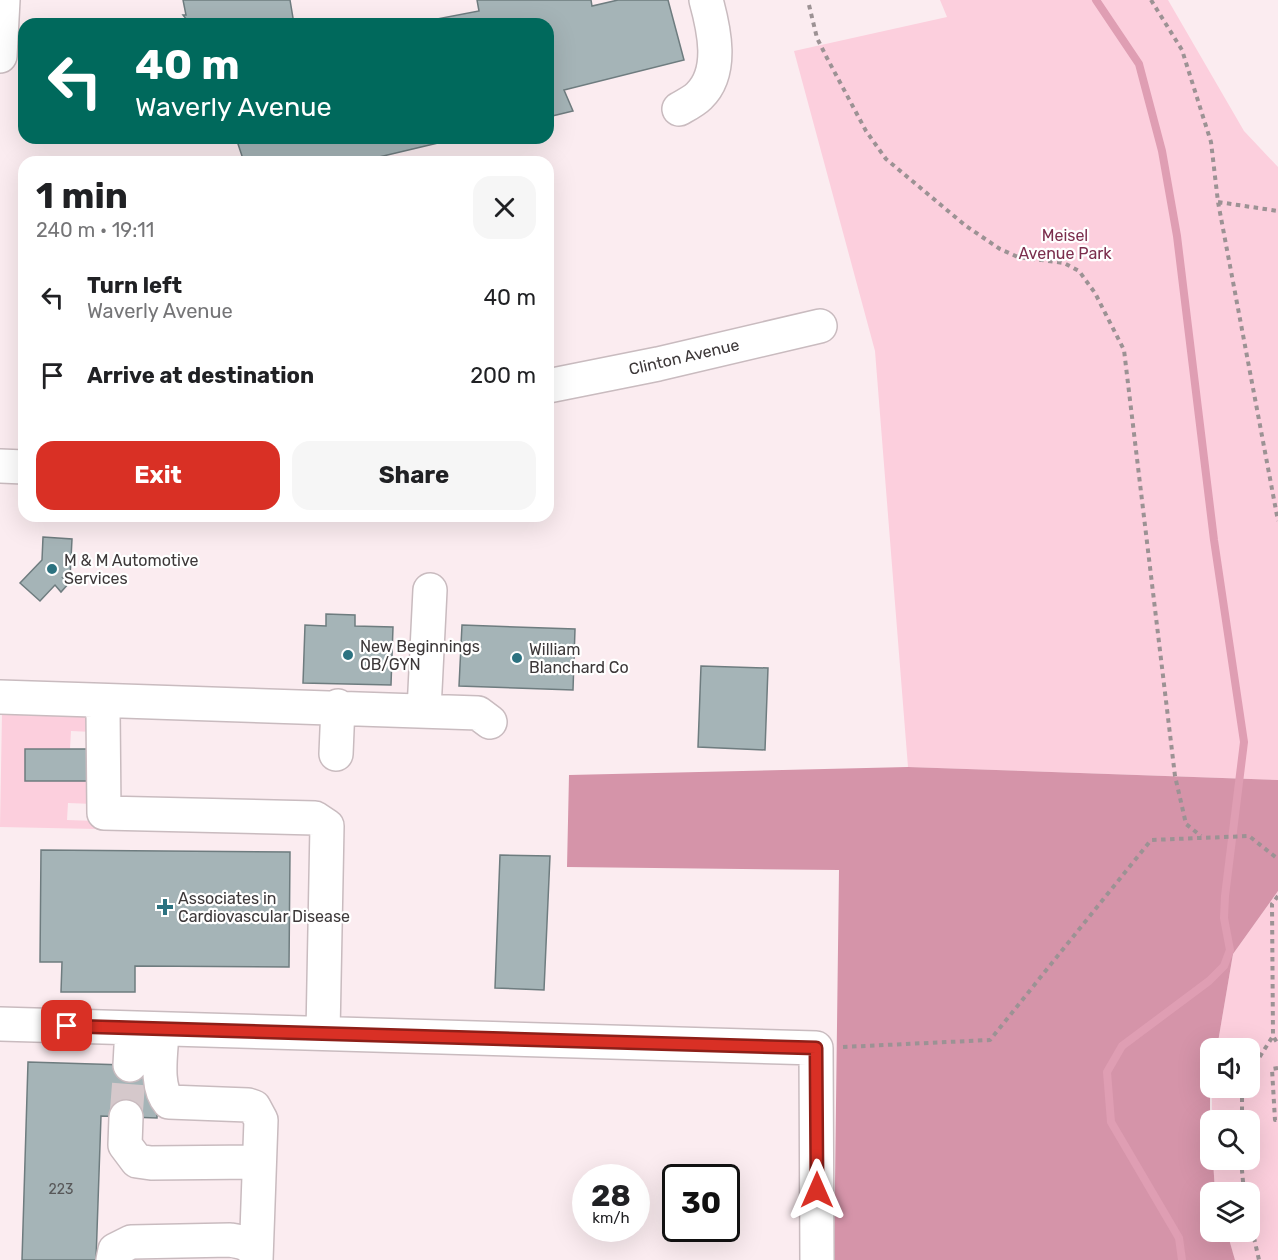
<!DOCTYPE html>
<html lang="en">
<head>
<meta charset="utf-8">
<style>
	body { margin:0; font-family:Rubik,sans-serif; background:#f6f6f6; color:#202124; height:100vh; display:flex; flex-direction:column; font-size:22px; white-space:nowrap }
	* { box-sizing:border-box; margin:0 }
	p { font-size:20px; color:#757577 }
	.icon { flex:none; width:33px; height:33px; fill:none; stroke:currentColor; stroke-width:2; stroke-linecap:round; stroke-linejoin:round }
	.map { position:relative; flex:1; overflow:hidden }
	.panel { position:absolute; left:18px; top:156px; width:536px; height:366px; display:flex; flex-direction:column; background:#fff; border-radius:18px; box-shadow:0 6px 24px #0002 }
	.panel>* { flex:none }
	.banner { position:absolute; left:18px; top:18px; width:536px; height:126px; border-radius:18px; box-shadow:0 6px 24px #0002; background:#00695c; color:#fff; overflow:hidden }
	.fabs { position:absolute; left:1200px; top:1038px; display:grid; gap:12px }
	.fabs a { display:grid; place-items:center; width:60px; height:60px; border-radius:12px; background:#fff; box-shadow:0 6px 24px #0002; font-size:30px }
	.speed { position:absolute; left:572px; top:1164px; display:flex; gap:12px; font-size:30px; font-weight:700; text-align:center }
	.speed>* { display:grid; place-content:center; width:78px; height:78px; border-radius:50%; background:#fff; box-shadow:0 6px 24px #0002; line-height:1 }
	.speed small { font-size:15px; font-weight:400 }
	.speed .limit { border:3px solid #111; border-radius:9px; background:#fff; color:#111 }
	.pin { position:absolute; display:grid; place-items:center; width:51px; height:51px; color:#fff; margin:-26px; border-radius:12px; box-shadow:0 3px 9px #0006 }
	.me { position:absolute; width:66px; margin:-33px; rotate:0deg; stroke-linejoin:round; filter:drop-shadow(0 0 4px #0008) }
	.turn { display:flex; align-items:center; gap:21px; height:126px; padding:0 18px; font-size:27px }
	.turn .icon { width:78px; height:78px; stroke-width:2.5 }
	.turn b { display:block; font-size:42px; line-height:51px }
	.round { display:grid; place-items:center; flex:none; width:63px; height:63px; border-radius:18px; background:#f6f6f6 }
	.overview { display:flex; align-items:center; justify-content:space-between; height:102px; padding:0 18px }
	h1 { font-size:36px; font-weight:700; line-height:45px }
	.action { display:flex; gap:12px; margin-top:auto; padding:12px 18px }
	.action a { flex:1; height:69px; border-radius:18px; background:#d93025; color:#fff; font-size:24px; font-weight:700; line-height:69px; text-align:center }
	.action a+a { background:#f6f6f6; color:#202124 }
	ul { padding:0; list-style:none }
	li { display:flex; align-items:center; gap:18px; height:78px; padding:0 18px }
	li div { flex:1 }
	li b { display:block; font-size:22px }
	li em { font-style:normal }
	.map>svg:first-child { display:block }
	.green { fill:#fccfdd }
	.forest { fill:#d594a9 }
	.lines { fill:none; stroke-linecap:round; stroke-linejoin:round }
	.stream { stroke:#df9eb3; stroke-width:8 }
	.building { fill:#a5b4b7; stroke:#6e7c7f; stroke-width:1.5 }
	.minor-tunnel { stroke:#d5c8cb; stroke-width:33; stroke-dasharray:33 16; stroke-linecap:butt }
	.minor-casing { stroke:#c9bbbf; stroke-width:36 }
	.path { stroke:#9c9294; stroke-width:4; stroke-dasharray:4.5 4.5; stroke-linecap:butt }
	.minor { stroke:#fff; stroke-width:33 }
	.route-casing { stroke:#8d1f18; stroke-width:15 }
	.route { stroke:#d93025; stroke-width:10 }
	.poi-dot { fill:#2c7280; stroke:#fff; stroke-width:2 }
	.labels { text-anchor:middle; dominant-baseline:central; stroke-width:4.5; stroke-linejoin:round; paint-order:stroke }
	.number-label { font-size:14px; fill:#575758 }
	.park-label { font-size:16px; fill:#7b2e4d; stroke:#fff }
	.street-label { font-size:16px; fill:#3d3839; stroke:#fff }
	.poi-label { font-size:16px; fill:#3d3839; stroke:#fff; text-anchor:start }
</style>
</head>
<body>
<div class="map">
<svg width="1278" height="1260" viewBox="0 0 1278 1260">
	<rect width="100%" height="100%" fill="#fbecf0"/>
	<path class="green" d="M 940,0 L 1168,0 L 1244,131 L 1278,167 L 1278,780 L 908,767 L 875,351 L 794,51 L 947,17 Z
		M 2,714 L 90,715 L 93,732 L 71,731 L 70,749 L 94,751 L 93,804 L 68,803 L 67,820 L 96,821 L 97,829 L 0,827 Z
		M 1278,891 L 1278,1260 L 1235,1260 L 1227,1232 L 1250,1232 L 1250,1192 L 1215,1192 L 1213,1160 L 1250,1160 L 1250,1120 L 1212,1120 L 1212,1088 L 1250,1088 L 1250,1048 L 1217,1048 L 1233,954 Z"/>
	<path class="forest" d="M 908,767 L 1278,780 L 1278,891 L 1233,954 L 1217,1048 L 1210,1048 L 1210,1160 L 1213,1160 L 1215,1192 L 1210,1192 L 1210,1232 L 1227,1232 L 1235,1260 L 834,1260 L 839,870 L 567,867 L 569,775 Z"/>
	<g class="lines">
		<path class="stream" d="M 1096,0 L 1139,64 L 1162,151 L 1177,236 L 1214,540 L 1244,742 L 1225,896 L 1224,918 L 1230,950 L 1224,966 L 1209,981 L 1122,1046 L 1107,1072 L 1111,1122 L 1179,1238 L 1182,1260"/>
	</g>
	<path class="building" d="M 183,0 L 290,0 L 294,24 L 190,24 L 183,15 L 186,15 Z
		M 477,0 L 591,0 L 592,6 L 618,0 L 668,0 L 684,60 L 564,90 L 573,111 L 548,117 L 548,24 L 411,24 L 479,11 Z
		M 236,138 L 459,138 L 358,162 L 244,162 Z
		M 43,537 L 72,539 L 70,578 L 63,578 L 69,583 L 61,592 L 55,585 L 40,601 L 20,583 L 42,560 Z
		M 326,614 L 355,615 L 355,626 L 393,627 L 391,685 L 303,683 L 305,625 L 326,626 Z
		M 462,625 L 575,629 L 573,690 L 459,686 Z
		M 701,666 L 768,668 L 765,750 L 698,747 Z
		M 25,749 L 88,749 L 87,781 L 25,781 Z
		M 41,850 L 290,852 L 289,967 L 135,966 L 135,992 L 61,992 L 62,962 L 40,962 Z
		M 500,855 L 550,856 L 544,990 L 495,988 Z
		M 28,1062 L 158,1066 L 157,1118 L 101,1116 L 96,1260 L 22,1260 Z"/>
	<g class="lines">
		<path class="minor-tunnel" d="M 126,1117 L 130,1065"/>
		<g class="minor-casing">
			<path id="minor" d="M 0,56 L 3,0
				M 679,109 C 686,105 694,101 699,96 C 724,72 714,29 706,0
				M 548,386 L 658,364 L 820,326
				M 0,466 L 24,467
				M 0,697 L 93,700 L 103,711 L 104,813 L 315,818 L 327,826 L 323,1033
				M 93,700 L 478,713 L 490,722
				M 424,710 L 430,590
				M 336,754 L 338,706
				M 0,1024 L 816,1048 L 817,1260
				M 162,1029 C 162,1050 154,1085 169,1102 L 248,1105 L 254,1107 L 261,1120 L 256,1260
				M 130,1065 L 132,1028
				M 126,1117 L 125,1145 L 137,1161 L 151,1163 L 259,1162
				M 113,1260 L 115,1250 L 131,1242 L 230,1240 C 242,1242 249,1243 256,1253"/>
		</g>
		<path class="path" d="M 1151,0 L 1182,50 L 1211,142 L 1218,202 L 1278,521
			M 809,5 L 817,38 L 827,58 L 866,131 L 886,159 L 966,226 L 1000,249 L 1018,257 L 1064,263 L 1079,271 L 1095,293 L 1124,350 L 1175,776 L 1186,824 L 1201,836
			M 1218,202 L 1278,211
			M 1278,896 L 1272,904 L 1273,1036 L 1278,1044
			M 843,1047 L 990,1040 L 1151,840 L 1249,836 L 1278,859
			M 1278,1068 L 1272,1069 L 1275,1120 L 1278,1120
			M 1250,1072 L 1273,1036
			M 1242,1120 L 1242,1088
			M 1241,1160 L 1244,1192
			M 1250,1220 L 1259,1260"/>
		<use href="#minor" class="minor"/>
	</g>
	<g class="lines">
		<g class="route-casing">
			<path id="route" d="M 67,1026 L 816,1048 L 817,1190"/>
		</g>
		<use href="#route" class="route"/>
	</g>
	<g class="poi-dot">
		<circle cx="52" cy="569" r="6"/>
		<circle cx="348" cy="655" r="6"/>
		<circle cx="517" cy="658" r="6"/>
		<path d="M162 898h6v6h6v6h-6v6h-6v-6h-6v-6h6z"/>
	</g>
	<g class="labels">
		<g class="number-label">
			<text x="61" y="1189">223</text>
		</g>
		<g class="park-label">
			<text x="1065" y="235">Meisel<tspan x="1065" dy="18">Avenue Park</tspan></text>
		</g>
		<g class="street-label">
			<text transform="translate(684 357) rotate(-13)">Clinton Avenue</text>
		</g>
		<g class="poi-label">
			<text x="64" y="560">M &amp; M Automotive<tspan x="64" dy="18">Services</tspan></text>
			<text x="360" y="646">New Beginnings<tspan x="360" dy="18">OB/GYN</tspan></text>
			<text x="529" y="649">William<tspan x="529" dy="18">Blanchard Co</tspan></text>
			<text x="178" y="898">Associates in<tspan x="178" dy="18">Cardiovascular Disease</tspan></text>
		</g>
	</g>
</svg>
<div class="fabs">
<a><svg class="icon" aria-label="sound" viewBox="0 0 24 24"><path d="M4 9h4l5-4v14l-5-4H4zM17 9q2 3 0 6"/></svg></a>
<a><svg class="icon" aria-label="search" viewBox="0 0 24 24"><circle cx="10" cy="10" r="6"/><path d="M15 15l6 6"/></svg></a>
<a><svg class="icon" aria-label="layers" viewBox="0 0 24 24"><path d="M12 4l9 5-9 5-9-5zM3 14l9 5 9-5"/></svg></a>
</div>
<div class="speed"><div>28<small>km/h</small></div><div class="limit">30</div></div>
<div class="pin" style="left:67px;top:1026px;background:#d93025"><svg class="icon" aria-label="arrive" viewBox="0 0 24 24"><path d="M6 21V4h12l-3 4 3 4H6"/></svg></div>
<svg class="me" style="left:817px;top:1190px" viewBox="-20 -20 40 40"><path d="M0-17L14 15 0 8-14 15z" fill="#d93025" stroke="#fff" stroke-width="4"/></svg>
<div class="banner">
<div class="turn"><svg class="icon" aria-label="left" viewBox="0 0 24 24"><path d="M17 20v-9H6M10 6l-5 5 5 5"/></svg><div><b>40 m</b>Waverly Avenue</div></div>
</div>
<section class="panel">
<div class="overview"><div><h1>1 min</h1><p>240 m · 19:11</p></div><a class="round"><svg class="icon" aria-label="close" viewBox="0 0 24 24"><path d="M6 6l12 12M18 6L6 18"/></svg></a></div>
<ul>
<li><svg class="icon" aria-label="left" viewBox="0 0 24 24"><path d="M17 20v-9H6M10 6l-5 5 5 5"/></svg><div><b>Turn left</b><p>Waverly Avenue</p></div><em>40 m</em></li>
<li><svg class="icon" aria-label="arrive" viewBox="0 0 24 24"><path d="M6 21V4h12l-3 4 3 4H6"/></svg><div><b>Arrive at destination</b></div><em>200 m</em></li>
</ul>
<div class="action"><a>Exit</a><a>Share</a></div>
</section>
</div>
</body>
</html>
